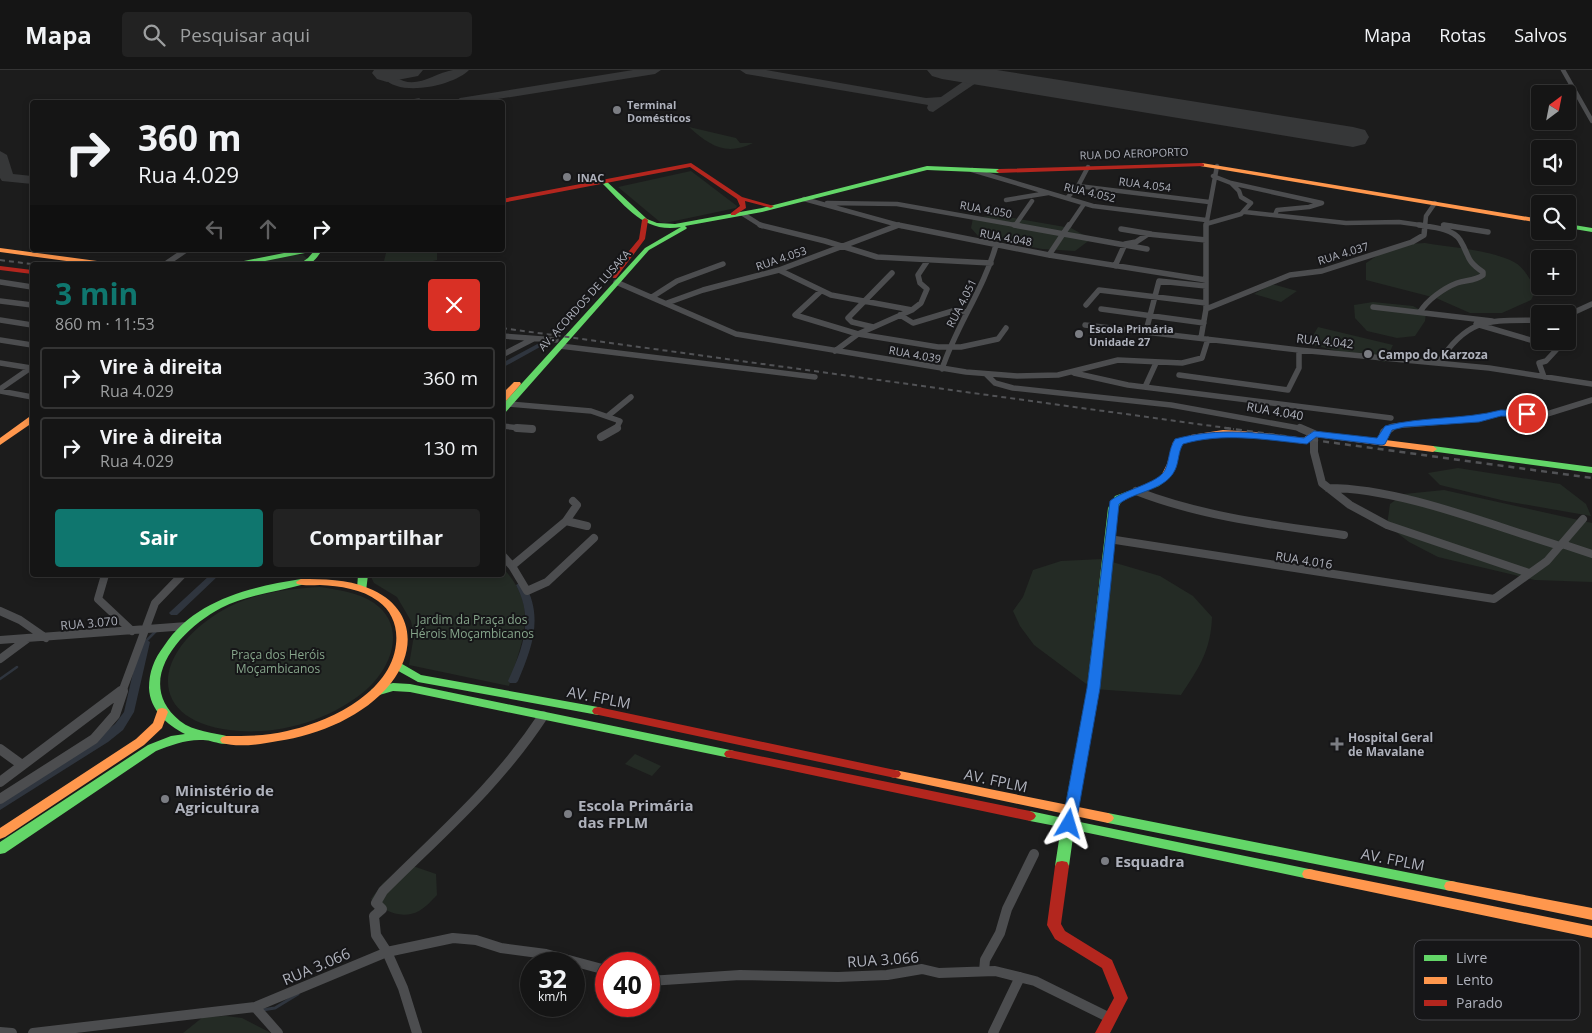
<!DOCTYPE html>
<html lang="pt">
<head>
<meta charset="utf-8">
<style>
	body { margin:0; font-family:"Open Sans",sans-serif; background:#222; color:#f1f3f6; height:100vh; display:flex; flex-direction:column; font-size:19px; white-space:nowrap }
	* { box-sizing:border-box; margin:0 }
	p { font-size:16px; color:#9d9fa0 }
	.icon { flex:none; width:28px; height:28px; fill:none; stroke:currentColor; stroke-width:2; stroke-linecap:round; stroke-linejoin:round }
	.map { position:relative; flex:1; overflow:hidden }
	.panel { position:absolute; left:30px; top:192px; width:475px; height:315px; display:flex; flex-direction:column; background:#151515; border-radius:5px; box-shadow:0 2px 8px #0003,0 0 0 1px #343434 }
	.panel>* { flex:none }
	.guide { position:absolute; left:30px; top:30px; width:475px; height:152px; border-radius:5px; box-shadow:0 2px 8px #0003,0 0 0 1px #343434; background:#151515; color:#f1f3f6; overflow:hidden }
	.needle { width:32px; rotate:32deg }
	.controls { position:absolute; left:1531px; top:15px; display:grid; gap:10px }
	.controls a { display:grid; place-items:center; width:45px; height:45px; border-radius:5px; background:#151515; box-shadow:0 2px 8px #0003,0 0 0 1px #343434; font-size:25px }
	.speed { position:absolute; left:520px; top:882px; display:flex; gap:10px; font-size:25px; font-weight:700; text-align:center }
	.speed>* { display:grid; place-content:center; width:65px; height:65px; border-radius:50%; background:#151515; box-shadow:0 2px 8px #0003,0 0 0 1px #343434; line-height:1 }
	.speed small { font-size:12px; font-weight:400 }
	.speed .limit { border:8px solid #d22; background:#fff; color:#111 }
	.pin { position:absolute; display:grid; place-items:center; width:42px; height:42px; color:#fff; margin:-21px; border:2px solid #fff; border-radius:50%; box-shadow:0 1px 5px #0007 }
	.me { position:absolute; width:55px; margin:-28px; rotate:7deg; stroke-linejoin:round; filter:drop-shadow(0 0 4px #0008) }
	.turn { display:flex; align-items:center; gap:18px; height:105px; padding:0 25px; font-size:22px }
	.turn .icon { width:65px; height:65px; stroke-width:2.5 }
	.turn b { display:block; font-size:35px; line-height:42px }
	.lanes { display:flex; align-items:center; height:48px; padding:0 25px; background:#0003; justify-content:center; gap:25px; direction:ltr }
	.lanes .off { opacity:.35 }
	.round { display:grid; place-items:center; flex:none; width:52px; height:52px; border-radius:5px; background:#222 }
	.overview { display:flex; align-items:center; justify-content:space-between; height:85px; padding:0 25px }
	h1 { font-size:30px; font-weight:700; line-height:38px; color:#0f766e }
	.action { display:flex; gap:10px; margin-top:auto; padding:10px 25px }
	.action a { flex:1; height:58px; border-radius:5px; background:#0f766e; color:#fff; font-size:20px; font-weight:700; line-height:58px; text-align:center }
	.action a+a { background:#222; color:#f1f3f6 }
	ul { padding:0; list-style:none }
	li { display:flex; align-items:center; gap:15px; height:62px; margin:0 10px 8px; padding:0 15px; border:2px solid #343434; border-radius:5px }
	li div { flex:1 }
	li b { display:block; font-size:19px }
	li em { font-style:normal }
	header { display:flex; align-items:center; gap:30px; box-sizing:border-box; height:70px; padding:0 25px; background:#151515; border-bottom:1px solid #343434 }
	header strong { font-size:24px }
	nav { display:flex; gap:28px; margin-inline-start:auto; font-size:18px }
	.search { width:350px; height:45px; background:#222; display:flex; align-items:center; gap:12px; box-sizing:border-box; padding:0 18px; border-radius:5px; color:#9d9fa0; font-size:19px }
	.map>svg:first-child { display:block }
	.green { fill:#242b25 }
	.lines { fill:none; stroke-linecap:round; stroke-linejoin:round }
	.stream-far1 { stroke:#2f353e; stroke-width:2.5 }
	.stream { stroke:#2f353e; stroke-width:3 }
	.canal { fill:#2f353e; fill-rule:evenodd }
	.taxiway { fill:#363738; fill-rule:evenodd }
	.runway { fill:#363738; fill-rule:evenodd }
	.street-far3 { stroke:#4c4d4f; stroke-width:4.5 }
	.street-far2 { stroke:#4c4d4f; stroke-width:5.5 }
	.street-far1 { stroke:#4c4d4f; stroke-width:8 }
	.street { stroke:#4c4d4f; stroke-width:10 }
	.fast { fill:#63d668; fill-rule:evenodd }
	.slow { fill:#ff974d; fill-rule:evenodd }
	.jam { fill:#b3261e; fill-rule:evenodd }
	.rail-far1 { stroke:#515255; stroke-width:2; stroke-dasharray:5 4; stroke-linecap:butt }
	.rail { stroke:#515255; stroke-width:2.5; stroke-dasharray:6 5; stroke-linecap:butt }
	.route { fill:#1a73e8; stroke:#114b97 }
	.poi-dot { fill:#7b7d83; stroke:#161618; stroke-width:2 }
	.labels { text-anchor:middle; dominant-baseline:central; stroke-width:4; stroke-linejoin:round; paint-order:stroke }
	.far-poi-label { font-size:11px; font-weight:bold; fill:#aeb1bb; stroke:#161618; text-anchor:start }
	.far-street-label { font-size:11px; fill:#aeb1bb; stroke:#161618 }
	.street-label { font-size:12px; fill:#aeb1bb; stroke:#161618 }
	.poi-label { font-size:12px; font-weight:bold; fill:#aeb1bb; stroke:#161618; text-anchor:start }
	.park-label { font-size:12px; fill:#86a58b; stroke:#161618 }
	.near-street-label { font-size:15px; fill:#aeb1bb; stroke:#161618 }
	.near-poi-label { font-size:15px; font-weight:bold; fill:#aeb1bb; stroke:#161618; text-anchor:start }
	.key { fill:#161618; stroke:#444449; stroke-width:1 }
	.key-label { font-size:14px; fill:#aeb1bb }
</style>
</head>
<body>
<header>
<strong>Mapa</strong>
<div class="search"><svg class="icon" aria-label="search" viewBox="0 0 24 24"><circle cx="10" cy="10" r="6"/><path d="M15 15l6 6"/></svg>Pesquisar aqui</div>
<nav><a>Mapa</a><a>Rotas</a><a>Salvos</a></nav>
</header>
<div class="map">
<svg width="1592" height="963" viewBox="0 0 1592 963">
	<rect width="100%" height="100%" fill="#1c1c1c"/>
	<path class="green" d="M 689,57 L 736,68 L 740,73 L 753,73 C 726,86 710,76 689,57 Z
		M 691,101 L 737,136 L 736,138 L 665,153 L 660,152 L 618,117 Z
		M 996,145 L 1071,158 L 1091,169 L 1075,181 L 1042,179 L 979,167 L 971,158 L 973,148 Z
		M 1425,173 C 1454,178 1488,179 1514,192 C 1525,198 1530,210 1536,220 L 1531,230 L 1502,243 L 1470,243 L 1436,228 L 1366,210 L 1366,193 C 1390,177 1396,174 1425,173 Z
		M 423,180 L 437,182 L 437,190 L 433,191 L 433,194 L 383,195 L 386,183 Z
		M 291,185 L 303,185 L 308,189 L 293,195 L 238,195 Z
		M 1272,214 L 1297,221 L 1281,232 L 1254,224 Z
		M 1373,232 L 1413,236 L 1426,243 L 1425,251 L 1415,266 L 1397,268 L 1367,261 L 1355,248 L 1354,235 Z
		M 1318,257 L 1393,275 L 1385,292 L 1308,274 Z
		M 1458,398 L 1560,414 L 1586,434 L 1591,446 L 1505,431 L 1440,415 L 1428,403 Z
		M 1444,420 L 1592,453 L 1592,512 L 1535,510 L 1438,487 L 1409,472 L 1387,455 L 1390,434 L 1404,424 Z
		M 1102,489 L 1160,506 L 1193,526 L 1212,547 C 1211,580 1199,598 1181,625 L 1093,619 L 1034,575 L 1020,556 L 1013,541 L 1023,527 L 1033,500 L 1061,491 Z
		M 503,498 C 541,539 521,570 509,616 L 409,595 L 414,565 L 411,551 L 397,527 L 374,513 L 370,505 L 502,505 Z
		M 320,517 C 338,520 358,522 374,533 C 407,556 392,597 367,619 C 333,649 283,664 240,661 C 148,655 148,587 218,543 C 248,524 284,519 320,517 Z
		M 635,684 L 661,696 L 652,706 L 625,694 Z
		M 407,794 L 436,804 L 437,825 C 432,830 426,837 419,841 C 402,850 383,841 371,829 L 383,813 Z
		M 226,946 L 242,948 L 271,963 L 183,963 L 203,947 Z"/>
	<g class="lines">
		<path class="stream-far1" d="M 0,609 L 17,597
			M 134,622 L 145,572 L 157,560"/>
		<path class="stream" d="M 0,736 L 119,657 L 129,642 L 134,621
			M 262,940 L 275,938 L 298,924"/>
		<path class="canal" d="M 545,267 L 549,270 L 549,272 L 502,298 L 502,293 L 543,271 L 542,269 Z
			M 210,505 L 219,505 L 177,545 L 171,545 L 169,543 L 171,541 Z
			M 521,512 L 524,513 C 544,546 532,578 518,611 L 516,613 L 510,613 L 508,611 C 523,578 534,549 516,515 Z
			M 145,569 L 150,572 L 134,642 L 123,660 L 108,672 L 0,740 L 0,731 L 100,666 L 115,654 L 124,642 L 140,572 Z"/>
		<path class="taxiway" d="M 390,0 L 405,0 L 396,7 C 415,21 434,3 453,0 C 458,0 464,0 469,0 C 455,15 400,28 384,8 Z
			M 633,0 L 661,0 L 655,4 L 479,32 L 454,32 L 460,28 Z
			M 740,0 L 766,0 L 926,28 L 941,27 L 967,9 L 958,5 L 958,1 C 966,0 970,3 977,6 C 985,8 993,2 1000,9 L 994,13 L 976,13 L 933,42 L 929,41 L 927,38 L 928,35 L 746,4 Z
			M 419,28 L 425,32 L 412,32 L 414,29 Z
			M 0,81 L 7,85 L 13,104 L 32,106 L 32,114 L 2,111 L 0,108 Z"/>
		<path class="runway" d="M 374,0 L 423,0 L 418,6 L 387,12 L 377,9 L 372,3 Z
			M 927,0 L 997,0 L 1353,57 L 1365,60 L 1369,67 L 1365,74 L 1353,77 L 942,9 L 932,6 Z"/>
		<path class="street-far3" d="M 1563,0 L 1592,51
			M 972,100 L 1093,136 L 1206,150
			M 1213,106 L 1231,113 L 1322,133 L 1309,137 L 1277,140 L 1275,145
			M 1078,116 L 1209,132
			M 1067,128 L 1078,116 L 1088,97
			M 804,129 L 902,156
			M 1006,130 L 1048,123
			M 827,133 L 897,134 L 1021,156
			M 1245,142 L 1346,153 L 1399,152 L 1427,156
			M 743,144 L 762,156
			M 1016,154 L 1032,131
			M 1206,154 L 1241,144 L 1251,133 L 1241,127 L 1239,121 L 1232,114
			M 1443,155 L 1452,156
			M 895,156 L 899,155
			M 1069,156 L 1084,134
			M 1206,156 L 1217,96
			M 1425,156 L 1426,146 L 1435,133"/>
		<path class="street-far2" d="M 760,155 L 825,171 L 877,187 L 991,193
			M 898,155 L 1049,185 L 1206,210
			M 1014,155 L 1147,179
			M 1419,155 C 1431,157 1452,158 1460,170 C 1470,186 1465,190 1483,202 L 1483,205 C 1475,211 1466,210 1457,213 C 1444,218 1427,230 1420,242
			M 1444,155 L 1488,162
			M 1121,159 L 1151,164
			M 1049,185 L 1069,155
			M 164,195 L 186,180
			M 1115,196 L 1125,174 L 1136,172 L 1148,164 L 1206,170
			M 779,200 L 831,225 L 912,240
			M 0,212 L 32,217
			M 616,212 L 736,264 L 966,302 L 1017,306 L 1058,305 L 1118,290 L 1182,293 L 1202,288 L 1208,269
			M 821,221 L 795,245 L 858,264 L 938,277 L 961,277 L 998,269 L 1006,258
			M 652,227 L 677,211 L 723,194
			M 0,231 L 32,235
			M 667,233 L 703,220 L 779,200 L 899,155
			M 1086,235 L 1099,220 L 1206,233
			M 1373,237 L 1492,251
			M 1101,239 L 1204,253
			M 1206,239 L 1290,205 L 1322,201 L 1412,172 L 1424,165 L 1425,155
			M 900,245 L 913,253 L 956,240 L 966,242
			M 1568,245 L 1592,234
			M 0,250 L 32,255
			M 1476,254 L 1558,278 L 1546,291 L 1539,293 L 1544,307
			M 1085,255 L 1299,280 L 1489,298 L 1592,314
			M 873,257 L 852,252 L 848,248 L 892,203
			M 1146,261 L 1159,211 L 1206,216
			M 502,266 L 556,270
			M 1201,268 L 1206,239 L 1206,155
			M 0,270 L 32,275
			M 560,276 L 815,307
			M 835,281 L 858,264 L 912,240 L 921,233 L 927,219 L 920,213 L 918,205 L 928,190
			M 502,285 L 533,269
			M 1439,292 C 1469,246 1490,251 1540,250
			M 0,293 L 31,298
			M 942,299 C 956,256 984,219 996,175
			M 1074,303 L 1128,315 L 1391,348
			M 986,304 L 995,313 L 1013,318 L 1171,335 L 1304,359
			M 1179,305 L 1288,320 L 1299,298 L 1299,280
			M 1145,317 L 1156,293
			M 0,319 L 32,297
			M 0,321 L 32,327
			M 509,334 L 591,341 L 620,351 L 616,359
			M 609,345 L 631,327
			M 502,356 L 530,359
			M 1389,359 L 1393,356 L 1479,349 L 1501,343 L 1547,344 L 1592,330"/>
		<path class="street-far1" d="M 517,358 L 532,359
			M 1300,358 L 1314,364 L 1314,382 L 1322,413 L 1350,435 L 1387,455 L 1529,503
			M 601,367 L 617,358
			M 1381,372 L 1384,362 L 1391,358
			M 1328,418 C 1400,418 1490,455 1560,476
			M 1136,421 C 1203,447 1273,455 1344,465
			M 566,451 L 587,456
			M 1109,469 L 1494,529 L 1547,491 L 1583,449
			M 1562,474 L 1592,484
			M 502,485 L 512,496 L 527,521 L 547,512 L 594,468
			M 512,496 L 566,451 L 577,435 L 573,431
			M 105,505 L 98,529 L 132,561
			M 0,541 L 20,550 L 46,568
			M 0,570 L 187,556
			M 0,589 L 27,569
			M 122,622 L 155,533 L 182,505"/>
		<path class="street" d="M 0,679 L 22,695
			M 0,712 L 121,621
			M 0,729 L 94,669 L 115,645 L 123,621
			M 984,901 L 985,890 L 1000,863 L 1007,839 L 1034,784
			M 649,911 L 740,905 L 838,907 L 887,905 L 922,899 L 939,903 L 995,901 L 1035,911 L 1110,948
			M 255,937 L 278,963
			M 0,962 L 12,963
			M 33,963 L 255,937 L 387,882 L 453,868 L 476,870 L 501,878 L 546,884 L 606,900
			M 417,963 L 403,918 L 387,882 L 376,865 L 374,846 L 382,839 L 376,833 L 383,821 C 440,764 497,716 543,646
			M 993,963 L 1020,907"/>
		<path class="fast" d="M 927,96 L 999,99 L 1002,101 L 999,103 L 927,100 L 762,142 L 685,156 L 687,158 L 686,159 L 649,180 L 505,343 L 502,343 L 502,335 L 645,178 L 681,157 C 644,164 625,135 601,112 L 601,110 L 605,110 L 647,149 L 657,153 L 675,154 L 762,138 Z
			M 1568,154 L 1592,158 L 1592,162 L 1568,158 Z
			M 299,180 L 313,180 L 310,182 L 245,195 L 230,195 L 234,193 Z
			M 315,180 L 322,180 C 315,191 312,195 298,195 L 308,188 Z
			M 1433,376 L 1592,397 L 1592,403 L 1430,381 L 1429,379 Z
			M 1166,403 L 1171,406 L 1159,416 L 1122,430 L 1118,438 L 1099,619 L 1075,751 L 1309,799 L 1314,800 L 1316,804 L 1314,808 L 1309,809 L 1074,760 L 1069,796 L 1067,800 L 1062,801 L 1057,800 L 1055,796 L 1061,757 L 1030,751 L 1026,749 L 1024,746 L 1026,743 L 1030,741 L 1063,748 L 1087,619 L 1108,438 L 1115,426 L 1153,412 Z
			M 358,505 L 368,505 L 366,521 L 358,521 L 357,519 Z
			M 301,509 L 306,512 L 305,514 C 276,522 247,525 221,538 C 181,559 132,612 180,651 C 194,662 213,662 230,667 L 232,670 L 230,673 C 221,676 212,670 203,670 C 187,669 171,675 156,681 L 5,783 L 0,784 L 0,772 L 148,675 L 171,666 L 185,664 C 167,655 150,640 149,618 C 149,602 154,589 164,576 C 194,530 250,517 301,509 Z
			M 397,591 L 421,605 L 598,637 L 602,638 L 604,641 L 602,644 L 598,645 L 418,612 L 393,598 L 391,595 L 393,592 Z
			M 393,613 L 410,614 L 730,680 L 734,681 L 736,684 L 734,687 L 730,688 L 410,622 L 393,621 L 376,626 L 372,625 L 370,622 L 372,619 Z
			M 1108,743 L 1451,811 L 1456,812 L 1458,816 L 1456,820 L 1451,821 L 1108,753 L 1104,751 L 1102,748 L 1104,745 Z"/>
		<path class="slow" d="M 1202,93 L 1540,149 L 1540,153 L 1200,96 L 1200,94 Z
			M 0,178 L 112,193 L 116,195 L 96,195 L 0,182 Z
			M 514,312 L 520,312 L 521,314 L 505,332 L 502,332 L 502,324 Z
			M 29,347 L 32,347 L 32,353 L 0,375 L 0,368 Z
			M 1223,360 L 1256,362 L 1303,368 L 1314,361 L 1433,376 L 1437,379 L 1433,382 L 1316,367 L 1305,374 L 1256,367 L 1223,366 L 1193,370 L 1180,375 C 1178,387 1176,397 1169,408 L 1163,408 L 1161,406 L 1167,394 L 1173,372 L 1191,365 Z
			M 301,509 C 323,509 347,509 368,518 C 412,535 419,577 391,613 C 365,646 319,665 278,671 C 261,674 239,678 222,673 L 220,670 L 222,667 L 226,666 C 246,666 267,666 287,661 C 329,652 391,623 396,574 C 398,557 392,541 378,531 C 362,519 340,516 320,515 C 313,515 305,516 297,514 L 296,512 Z
			M 162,638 L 166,639 L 168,642 L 162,658 L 144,675 L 5,767 L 0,769 L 0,758 L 136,669 L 153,653 L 158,639 Z
			M 895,700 L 1108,743 L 1112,745 L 1114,748 L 1112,751 L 1108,753 L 891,707 L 889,704 L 891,701 Z
			M 1309,799 L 1592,856 L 1592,868 L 1309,809 L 1304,808 L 1302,804 L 1304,800 Z
			M 1451,811 L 1592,838 L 1592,850 L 1451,821 L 1446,820 L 1444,816 L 1446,812 Z"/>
		<path class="jam" d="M 691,93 L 742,127 L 774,136 L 771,138 L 745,131 L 746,138 L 735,145 L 731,145 L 731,143 L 740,136 L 737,129 L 690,97 L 502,133 L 502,129 Z
			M 1202,93 L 1204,94 L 1204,96 L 999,103 L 996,101 L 999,99 Z
			M 645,148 L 648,150 L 645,169 L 616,208 L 610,208 L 610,204 L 639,169 L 642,150 Z
			M 0,196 L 32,200 L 32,204 L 0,200 Z
			M 598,637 L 895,700 L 899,701 L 901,704 L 899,707 L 895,708 L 594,644 L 592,641 L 594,638 Z
			M 730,680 L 1030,741 L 1034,743 L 1036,746 L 1034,749 L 1030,751 L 726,687 L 724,684 L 726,681 Z
			M 1062,791 L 1067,792 L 1069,796 L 1061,854 L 1065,861 L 1112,890 L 1128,928 L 1110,963 L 1095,963 L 1114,928 L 1102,898 L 1055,869 L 1047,855 L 1055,796 L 1057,792 Z"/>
		<path class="rail-far1" d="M 0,190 L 39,195
			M 502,258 L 1234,359"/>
		<path class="rail" d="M 1225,358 L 1592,408"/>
	</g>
	<path class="route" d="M 1501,340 L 1527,341 L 1532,344 L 1527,347 L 1501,346 L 1479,352 L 1404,357 L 1392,360 L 1385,374 L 1382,375 L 1316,367 L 1307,374 C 1266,370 1224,362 1183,374 C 1178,382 1179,392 1175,400 C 1165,421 1135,421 1119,434 L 1100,618 L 1076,754 L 1074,758 L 1064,758 L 1062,754 L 1087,618 L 1110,431 C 1123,420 1159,413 1165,400 C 1170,389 1168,381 1175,369 C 1219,357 1261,363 1304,368 L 1314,361 L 1377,368 L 1385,356 C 1423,346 1463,350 1501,340 Z"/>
	<g class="poi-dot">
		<circle cx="617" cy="40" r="5"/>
		<circle cx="567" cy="107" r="5"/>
		<circle cx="1079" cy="264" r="5"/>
		<circle cx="1368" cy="284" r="5"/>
		<path d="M1334.5 666.5h5v5h5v5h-5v5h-5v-5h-5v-5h5z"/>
		<circle cx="165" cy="729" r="5"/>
		<circle cx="568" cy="744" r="5"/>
		<circle cx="1105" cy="791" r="5"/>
	</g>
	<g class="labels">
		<g class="far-poi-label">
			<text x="627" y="34">Terminal<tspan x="627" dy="13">Domésticos</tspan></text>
			<text x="577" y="107">INAC</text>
			<text x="1089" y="258">Escola Primária<tspan x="1089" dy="13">Unidade 27</tspan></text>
		</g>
		<g class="far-street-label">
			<text transform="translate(1134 83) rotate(-2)">RUA DO AEROPORTO</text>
			<text transform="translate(1145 114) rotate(7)">RUA 4.054</text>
			<text transform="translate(1090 122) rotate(13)">RUA 4.052</text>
			<text transform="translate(986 139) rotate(10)">RUA 4.050</text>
			<text transform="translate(1006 167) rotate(10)">RUA 4.048</text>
			<text transform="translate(1343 183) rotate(-17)">RUA 4.037</text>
			<text transform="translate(781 188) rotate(-19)">RUA 4.053</text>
			<text transform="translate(584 230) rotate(-48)">AV. ACORDOS DE LUSAKA</text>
			<text transform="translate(961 233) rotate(-63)">RUA 4.051</text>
			<text transform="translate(915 284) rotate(10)">RUA 4.039</text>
		</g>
		<g class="street-label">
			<text transform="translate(1325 271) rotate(6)">RUA 4.042</text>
			<text transform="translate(1275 341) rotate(10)">RUA 4.040</text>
			<text transform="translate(1304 490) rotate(9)">RUA 4.016</text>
			<text transform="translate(89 553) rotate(-5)">RUA 3.070</text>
		</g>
		<g class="poi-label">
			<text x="1378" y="284">Campo do Karzoza</text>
			<text x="1348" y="667">Hospital Geral<tspan x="1348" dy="14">de Mavalane</tspan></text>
		</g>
		<g class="park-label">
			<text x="472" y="549">Jardim da Praça dos<tspan x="472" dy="14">Hérois Moçambicanos</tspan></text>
			<text x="278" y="584">Praça dos Heróis<tspan x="278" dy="14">Moçambicanos</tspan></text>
		</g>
		<g class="near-street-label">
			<text transform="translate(599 627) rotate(11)">AV. FPLM</text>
			<text transform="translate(996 710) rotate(12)">AV. FPLM</text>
			<text transform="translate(1393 789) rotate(11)">AV. FPLM</text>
			<text transform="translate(883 889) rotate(-4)">RUA 3.066</text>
			<text transform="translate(316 896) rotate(-23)">RUA 3.066</text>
		</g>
		<g class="near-poi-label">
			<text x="175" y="720">Ministério de<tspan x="175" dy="17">Agricultura</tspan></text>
			<text x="578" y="735">Escola Primária<tspan x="578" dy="17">das FPLM</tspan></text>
			<text x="1115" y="791">Esquadra</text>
		</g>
	</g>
	<rect x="1414" y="870" width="166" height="80" rx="8" class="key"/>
	<rect x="1424" y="885" width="23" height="6" fill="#63d668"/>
	<rect x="1424" y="907" width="23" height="7" fill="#ff974d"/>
	<rect x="1424" y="930" width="23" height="6" fill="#b3261e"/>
	<g class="key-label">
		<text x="1456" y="893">Livre</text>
		<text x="1456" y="915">Lento</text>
		<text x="1456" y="938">Parado</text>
	</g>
</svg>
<div class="controls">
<a><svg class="needle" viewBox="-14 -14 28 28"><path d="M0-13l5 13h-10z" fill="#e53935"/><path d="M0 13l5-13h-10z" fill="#9d9fa0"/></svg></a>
<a><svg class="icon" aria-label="sound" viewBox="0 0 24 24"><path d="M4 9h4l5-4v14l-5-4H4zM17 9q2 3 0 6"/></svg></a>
<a><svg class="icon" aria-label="search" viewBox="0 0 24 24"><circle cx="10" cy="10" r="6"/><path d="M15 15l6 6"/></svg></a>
<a>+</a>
<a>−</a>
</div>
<div class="speed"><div>32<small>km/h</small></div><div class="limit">40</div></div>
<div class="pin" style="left:1527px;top:344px;background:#d93025"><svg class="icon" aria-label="arrive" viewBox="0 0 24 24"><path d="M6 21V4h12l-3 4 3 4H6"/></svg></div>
<svg class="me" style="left:1069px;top:754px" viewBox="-20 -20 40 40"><path d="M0-17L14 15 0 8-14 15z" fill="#1a73e8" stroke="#fff" stroke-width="4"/></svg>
<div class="guide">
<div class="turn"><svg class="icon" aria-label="right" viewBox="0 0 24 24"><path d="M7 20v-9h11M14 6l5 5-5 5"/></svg><div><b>360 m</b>Rua 4.029</div></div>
<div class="lanes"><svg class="icon off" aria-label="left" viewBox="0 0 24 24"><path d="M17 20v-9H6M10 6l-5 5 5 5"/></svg><svg class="icon off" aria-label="ahead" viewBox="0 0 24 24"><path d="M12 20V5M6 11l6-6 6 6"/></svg><svg class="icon" aria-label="right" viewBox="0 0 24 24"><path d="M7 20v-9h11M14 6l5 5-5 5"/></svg></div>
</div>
<section class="panel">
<div class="overview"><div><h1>3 min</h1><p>860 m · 11:53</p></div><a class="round" style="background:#d93025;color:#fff"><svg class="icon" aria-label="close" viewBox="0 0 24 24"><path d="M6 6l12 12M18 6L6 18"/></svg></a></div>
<ul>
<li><svg class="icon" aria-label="right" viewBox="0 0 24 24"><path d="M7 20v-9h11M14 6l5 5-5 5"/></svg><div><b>Vire à direita</b><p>Rua 4.029</p></div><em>360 m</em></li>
<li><svg class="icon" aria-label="right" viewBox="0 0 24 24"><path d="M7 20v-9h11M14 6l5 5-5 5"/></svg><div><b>Vire à direita</b><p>Rua 4.029</p></div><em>130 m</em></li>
</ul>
<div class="action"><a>Sair</a><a>Compartilhar</a></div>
</section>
</div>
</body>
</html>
